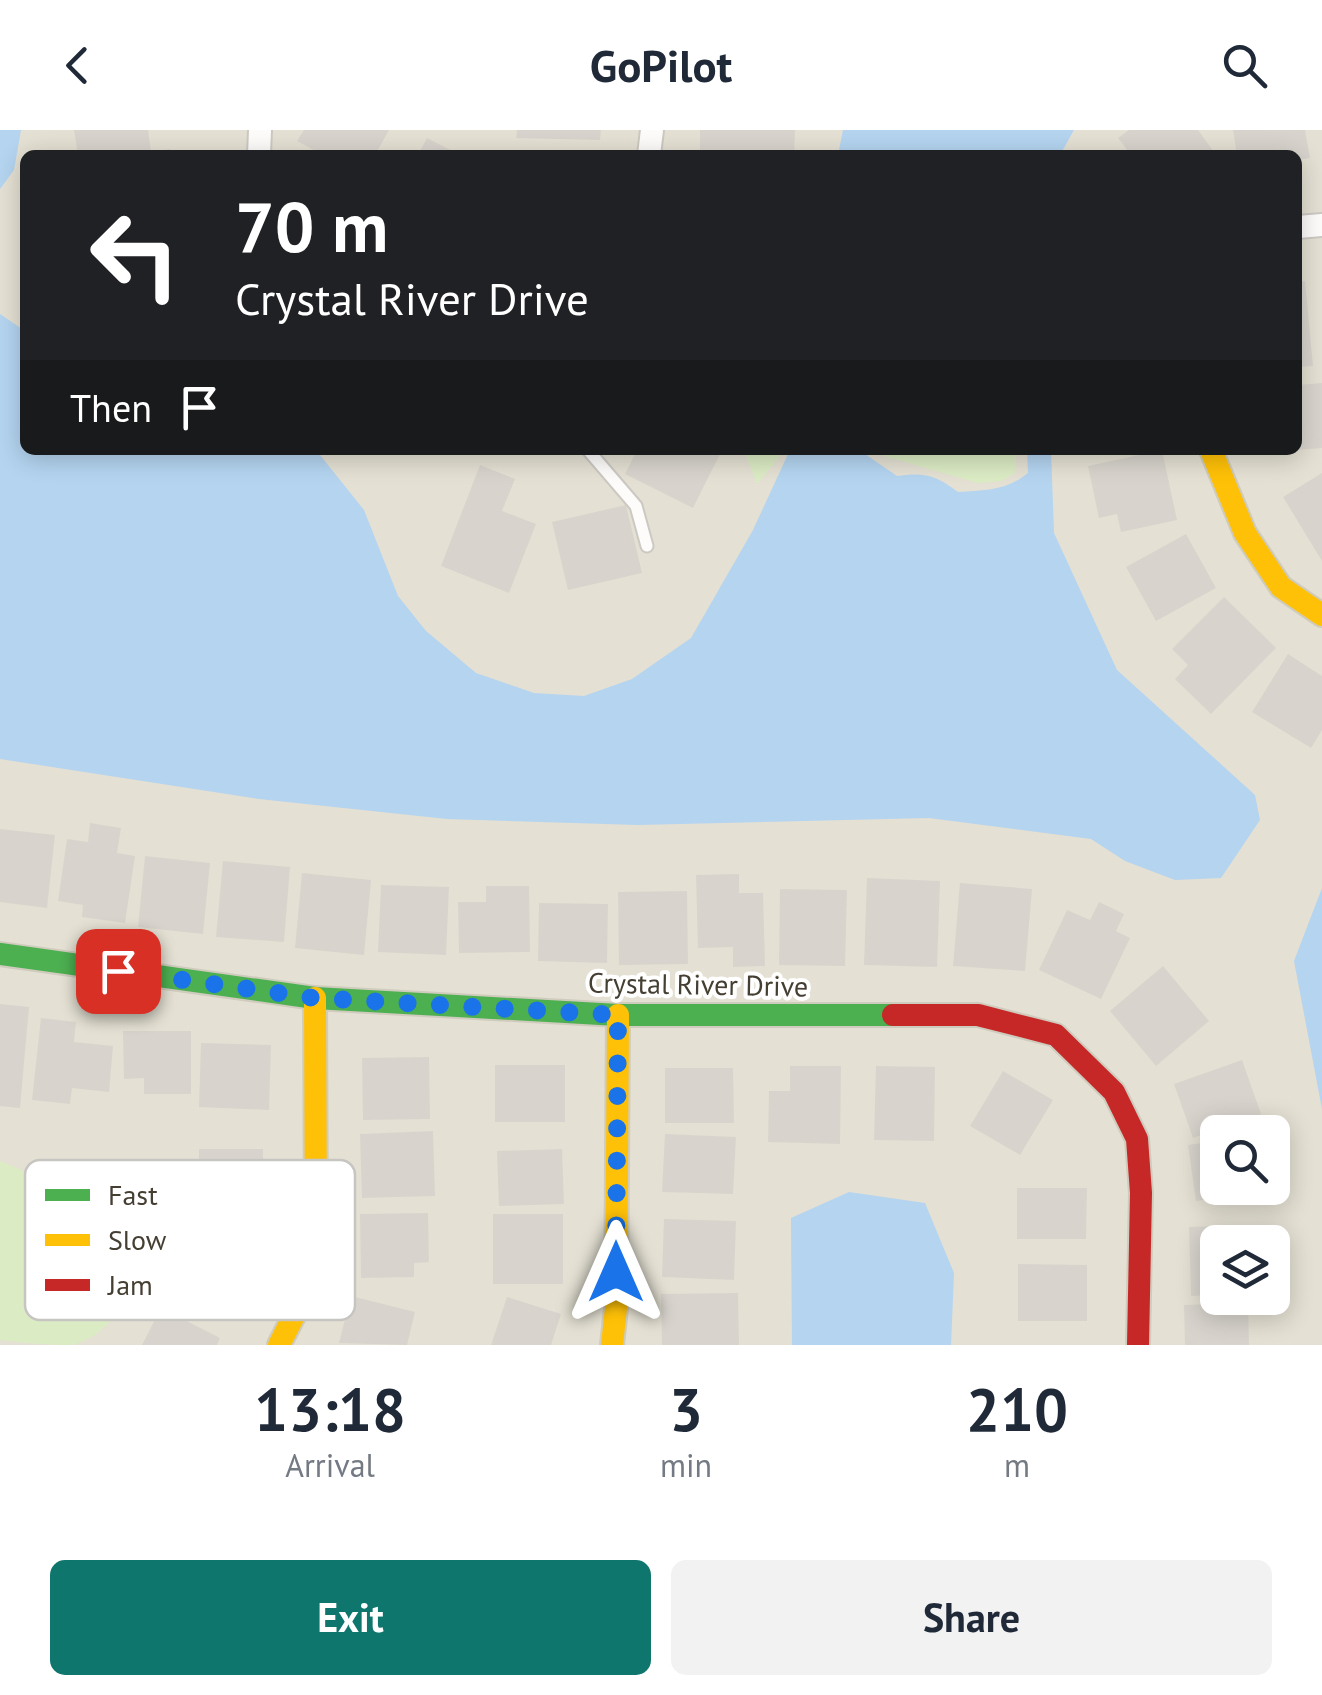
<!DOCTYPE html>
<html lang="en">
<head>
<meta charset="utf-8">
<style>
	body { margin:0; font-family:"PT Sans",sans-serif; background:#f2f2f3; color:#1f2937; height:100vh; display:flex; flex-direction:column; font-size:38px; white-space:nowrap }
	* { box-sizing:border-box; margin:0 }
	p { font-size:32px; color:#747a83 }
	.icon { flex:none; width:55px; height:55px; fill:none; stroke:currentColor; stroke-width:2; stroke-linecap:round; stroke-linejoin:round }
	.map { position:relative; height:1215px; overflow:hidden }
	.details { display:flex; flex-direction:column; background:#fff; flex:1 }
	.details>* { flex:none }
	.guide { position:absolute; left:20px; top:20px; width:1282px; height:305px; border-radius:15px; box-shadow:0 5px 25px #0003; background:#202124; color:#fff; overflow:hidden }
	.tools { position:absolute; left:1200px; top:985px; display:grid; gap:20px }
	.tools a { display:grid; place-items:center; width:90px; height:90px; border-radius:15px; background:#fff; box-shadow:0 5px 25px #0003; font-size:50px }
	.pin { position:absolute; display:grid; place-items:center; width:85px; height:85px; color:#fff; margin:-42px; border-radius:20px; box-shadow:0 5px 15px #0006 }
	.me { position:absolute; width:110px; margin:-55px; rotate:0deg; stroke-linejoin:round; filter:drop-shadow(0 0 8px #0008) }
	.turn { display:flex; align-items:center; gap:35px; height:210px; padding:0 50px; font-size:45px }
	.turn .icon { width:130px; height:130px; stroke-width:2.5 }
	.turn b { display:block; font-size:70px; line-height:85px }
	.then { display:flex; align-items:center; height:95px; padding:0 50px; background:#0003; gap:20px; font-size:38px }
	.eta { display:flex; justify-content:space-evenly; align-items:center; height:170px; text-align:center }
	.eta b { font-size:60px; font-weight:700; line-height:70px }
	.cta { display:flex; gap:20px; margin-top:auto; padding:20px 50px }
	.cta a { flex:1; height:115px; border-radius:15px; background:#0f766e; color:#fff; font-size:40px; font-weight:700; line-height:115px; text-align:center }
	.cta a+a { background:#f2f2f3; color:#1f2937 }
	header { display:flex; justify-content:space-between; align-items:center; height:130px; padding:0 50px; background:#fff; font-size:45px; font-weight:700 }
	.map>svg:first-child { display:block }
	.residential { fill:#e4e0d3; fill-rule:evenodd }
	.green { fill:#dbebc4 }
	.water { fill:#b4d4f0 }
	.building { fill:#d8d4cd }
	.lines { fill:none; stroke-linecap:round; stroke-linejoin:round }
	.lane-casing { stroke:#ccc9c3; stroke-width:15 }
	.street-casing { stroke:#ccc9c3; stroke-width:26 }
	.fast-casing { stroke:#cfcbbd; stroke-width:26 }
	.slow-casing { stroke:#cfcbbd; stroke-width:26 }
	.jam-casing { stroke:#cfcbbd; stroke-width:26 }
	.lane { stroke:#fdfcfb; stroke-width:11 }
	.street { stroke:#fdfcfb; stroke-width:22 }
	.fast { stroke:#4caf50; stroke-width:22 }
	.slow { stroke:#ffc107; stroke-width:22 }
	.jam { stroke:#c62828; stroke-width:22 }
	.route { stroke:#1a73e8; stroke-width:18; stroke-dasharray:0 32.4 }
	.labels { text-anchor:middle; dominant-baseline:central; stroke-width:8; stroke-linejoin:round; paint-order:stroke }
	.street-label { font-size:28px; fill:#453f33; stroke:#fff }
	.key { fill:#fff; stroke:#c7c5c2; stroke-width:2.5 }
	.key-label { font-size:28px; fill:#453f33 }
</style>
</head>
<body>
<header><svg class="icon" aria-label="back" viewBox="0 0 24 24"><path d="M15 5l-7 7 7 7"/></svg>GoPilot<svg class="icon" aria-label="search" viewBox="0 0 24 24"><circle cx="10" cy="10" r="6"/><path d="M15 15l6 6"/></svg></header>
<div class="map">
<svg width="1322" height="1215" viewBox="0 0 1322 1215">
	<rect width="100%" height="100%" fill="#f0ede6"/>
	<path class="residential" d="M 0,0 L 1322,0 L 1322,1215 L 0,1215 ZM 25,25 L 1298,25 L 1298,320 L 25,320 ZM 1218,1002 L 1272,1002 L 1272,1058 L 1218,1058 ZM 1218,1112 L 1272,1112 L 1272,1168 L 1218,1168 Z"/>
	<path class="green" d="M 744,320 L 785,320 L 757,354 Z
		M 863,320 L 1017,320 L 1015,343 L 1002,351 L 978,353 Z
		M 0,1031 L 31,1044 L 113,1057 L 141,1075 L 152,1119 C 134,1153 115,1206 72,1215 C 50,1215 23,1213 0,1210 Z"/>
	<path class="water" d="M 0,0 L 21,0 L 14,40 L 0,59 Z
		M 843,0 L 1074,0 L 1060,25 L 838,25 Z
		M 0,184 L 25,201 L 25,320 L 316,320 L 364,380 L 398,466 L 426,501 L 476,543 L 534,563 L 584,566 L 632,549 L 691,508 L 753,400 L 789,322 L 849,320 L 865,324 L 897,346 C 924,342 936,345 958,362 C 985,360 1006,361 1028,343 L 1027,320 L 1051,320 L 1054,403 L 1117,540 L 1255,665 L 1260,690 L 1221,748 L 1175,750 L 1125,731 L 1091,709 L 929,688 L 638,695 L 447,689 L 259,669 L 0,629 Z
		M 1322,758 L 1322,979 L 1294,831 Z
		M 849,1062 L 925,1073 L 954,1143 L 951,1215 L 792,1215 L 791,1088 Z"/>
	<path class="building" d="M 74,0 L 148,0 L 151,22 L 170,19 L 171,25 L 78,25 Z
		M 304,0 L 389,0 L 375,25 L 323,25 L 297,11 Z
		M 517,0 L 601,0 L 600,10 L 516,8 Z
		M 700,0 L 795,0 L 794,25 L 700,25 Z
		M 1129,0 L 1198,0 L 1216,25 L 1131,25 L 1118,8 Z
		M 1233,0 L 1305,0 L 1310,28 L 1298,30 L 1298,25 L 1237,25 Z
		M 427,8 L 460,25 L 418,25 Z
		M 1305,151 L 1313,236 L 1298,237 L 1298,152 Z
		M 1322,253 L 1322,318 L 1298,320 L 1298,255 Z
		M 637,320 L 722,320 L 693,378 L 625,344 Z
		M 1162,320 L 1177,390 L 1121,402 L 1117,384 L 1099,388 L 1088,336 Z
		M 480,335 L 515,349 L 502,381 L 536,394 L 509,463 L 441,436 Z
		M 1322,343 L 1322,431 L 1283,367 Z
		M 626,375 L 642,443 L 568,460 L 552,392 Z
		M 1186,404 L 1216,458 L 1156,491 L 1126,437 Z
		M 1224,467 L 1276,518 L 1211,584 L 1175,549 L 1188,535 L 1172,519 Z
		M 1288,524 L 1322,546 L 1322,600 L 1311,618 L 1252,582 Z
		M 90,693 L 121,698 L 117,723 L 135,726 L 125,793 L 82,787 L 83,775 L 58,771 L 67,709 L 88,712 Z
		M 0,699 L 55,705 L 47,778 L 0,772 Z
		M 145,726 L 210,733 L 203,804 L 138,797 Z
		M 223,731 L 290,737 L 284,812 L 216,807 Z
		M 302,743 L 371,750 L 364,825 L 295,818 Z
		M 739,744 L 739,763 L 763,763 L 765,836 L 733,837 L 733,817 L 698,818 L 696,745 Z
		M 867,748 L 940,751 L 937,837 L 864,835 Z
		M 960,753 L 1032,759 L 1025,841 L 953,836 Z
		M 381,755 L 449,757 L 446,825 L 378,822 Z
		M 486,756 L 529,756 L 530,822 L 459,823 L 458,772 L 486,772 Z
		M 780,759 L 847,760 L 845,836 L 779,835 Z
		M 687,761 L 688,834 L 619,835 L 618,762 Z
		M 1099,772 L 1124,784 L 1116,801 L 1130,808 L 1101,869 L 1039,840 L 1067,780 L 1090,790 Z
		M 539,773 L 608,774 L 607,833 L 538,831 Z
		M 1163,836 L 1209,891 L 1156,936 L 1110,881 Z
		M 0,874 L 29,877 L 20,978 L 0,976 Z
		M 41,888 L 76,892 L 74,912 L 113,916 L 109,962 L 72,958 L 70,974 L 32,970 Z
		M 123,901 L 191,901 L 191,964 L 144,964 L 144,948 L 124,949 Z
		M 201,913 L 271,915 L 269,980 L 199,977 Z
		M 429,927 L 430,989 L 363,990 L 362,928 Z
		M 1242,930 L 1261,984 L 1193,1008 L 1174,954 Z
		M 495,935 L 565,935 L 565,992 L 495,992 Z
		M 790,936 L 841,936 L 840,1014 L 768,1012 L 769,961 L 790,961 Z
		M 876,936 L 935,937 L 934,1011 L 874,1010 Z
		M 665,938 L 733,938 L 734,993 L 665,993 Z
		M 1003,941 L 1053,970 L 1020,1025 L 970,996 Z
		M 433,1001 L 435,1066 L 362,1068 L 360,1004 Z
		M 665,1004 L 736,1007 L 733,1064 L 662,1062 Z
		M 1218,1011 L 1218,1058 L 1266,1058 L 1266,1061 L 1196,1071 L 1188,1015 Z
		M 199,1019 L 263,1019 L 263,1088 L 199,1088 Z
		M 562,1019 L 564,1074 L 499,1076 L 497,1021 Z
		M 1017,1058 L 1087,1058 L 1086,1109 L 1017,1109 Z
		M 428,1083 L 429,1132 L 414,1133 L 414,1147 L 361,1148 L 360,1084 Z
		M 493,1084 L 563,1084 L 563,1154 L 493,1154 Z
		M 664,1089 L 736,1091 L 734,1150 L 662,1147 Z
		M 1254,1095 L 1255,1112 L 1218,1112 L 1218,1165 L 1191,1166 L 1189,1097 Z
		M 1018,1134 L 1087,1135 L 1087,1191 L 1018,1191 Z
		M 738,1163 L 739,1215 L 662,1215 L 661,1164 Z
		M 351,1166 L 415,1182 L 407,1215 L 339,1213 Z
		M 507,1167 L 561,1184 L 551,1215 L 491,1215 Z
		M 1248,1173 L 1249,1215 L 1185,1215 L 1184,1175 Z
		M 161,1178 L 220,1208 L 217,1215 L 142,1215 Z"/>
	<g class="lines">
		<g class="lane-casing">
			<path id="lane" d="M 588,320 L 636,376 L 647,416"/>
		</g>
		<g class="street-casing">
			<path id="street" d="M 259,25 L 260,0
				M 649,25 L 652,0
				M 1298,97 L 1322,95"/>
		</g>
		<g class="fast-casing">
			<path id="fast" d="M 0,824 L 315,868 L 618,885 L 893,885"/>
		</g>
		<g class="slow-casing">
			<path id="slow" d="M 1211,320 L 1245,403 L 1281,457 L 1322,485
				M 279,1215 L 301,1172 L 316,1108 L 315,868
				M 612,1215 L 616,1178 L 618,885"/>
		</g>
		<g class="jam-casing">
			<path id="jam" d="M 893,885 L 978,885 L 1056,905 L 1114,962 L 1137,1009 L 1141,1063 L 1138,1215"/>
		</g>
		<use href="#lane" class="lane"/>
		<use href="#street" class="street"/>
		<use href="#fast" class="fast"/>
		<use href="#slow" class="slow"/>
		<use href="#jam" class="jam"/>
	</g>
	<g class="lines">
		<path class="route" d="M 118,841 L 315,868 L 618,885 L 616,1142"/>
	</g>
	<g class="labels">
		<g class="street-label">
			<text transform="translate(698 854) rotate(1)">Crystal River Drive</text>
		</g>
	</g>
	<rect x="25" y="1030" width="330" height="160" rx="15" class="key"/>
	<rect x="45" y="1059" width="45" height="12" fill="#4caf50"/>
	<rect x="45" y="1104" width="45" height="12" fill="#ffc107"/>
	<rect x="45" y="1149" width="45" height="12" fill="#c62828"/>
	<g class="key-label">
		<text x="108" y="1075">Fast</text>
		<text x="108" y="1120">Slow</text>
		<text x="108" y="1165">Jam</text>
	</g>
</svg>
<div class="tools">
<a><svg class="icon" aria-label="search" viewBox="0 0 24 24"><circle cx="10" cy="10" r="6"/><path d="M15 15l6 6"/></svg></a>
<a><svg class="icon" aria-label="layers" viewBox="0 0 24 24"><path d="M12 4l9 5-9 5-9-5zM3 14l9 5 9-5"/></svg></a>
</div>
<div class="pin" style="left:118px;top:841px;background:#d93025"><svg class="icon" aria-label="arrive" viewBox="0 0 24 24"><path d="M6 21V4h12l-3 4 3 4H6"/></svg></div>
<svg class="me" style="left:616px;top:1142px" viewBox="-20 -20 40 40"><path d="M0-17L14 15 0 8-14 15z" fill="#1a73e8" stroke="#fff" stroke-width="4"/></svg>
<div class="guide">
<div class="turn"><svg class="icon" aria-label="left" viewBox="0 0 24 24"><path d="M17 20v-9H6M10 6l-5 5 5 5"/></svg><div><b>70 m</b>Crystal River Drive</div></div>
<div class="then">Then<svg class="icon" aria-label="arrive" viewBox="0 0 24 24"><path d="M6 21V4h12l-3 4 3 4H6"/></svg></div>
</div>
</div>
<section class="details">
<div class="eta">
<div><b>13:18</b><p>Arrival</p></div>
<div><b>3</b><p>min</p></div>
<div><b>210</b><p>m</p></div>
</div>
<div class="cta"><a>Exit</a><a>Share</a></div>
</section>
</body>
</html>
